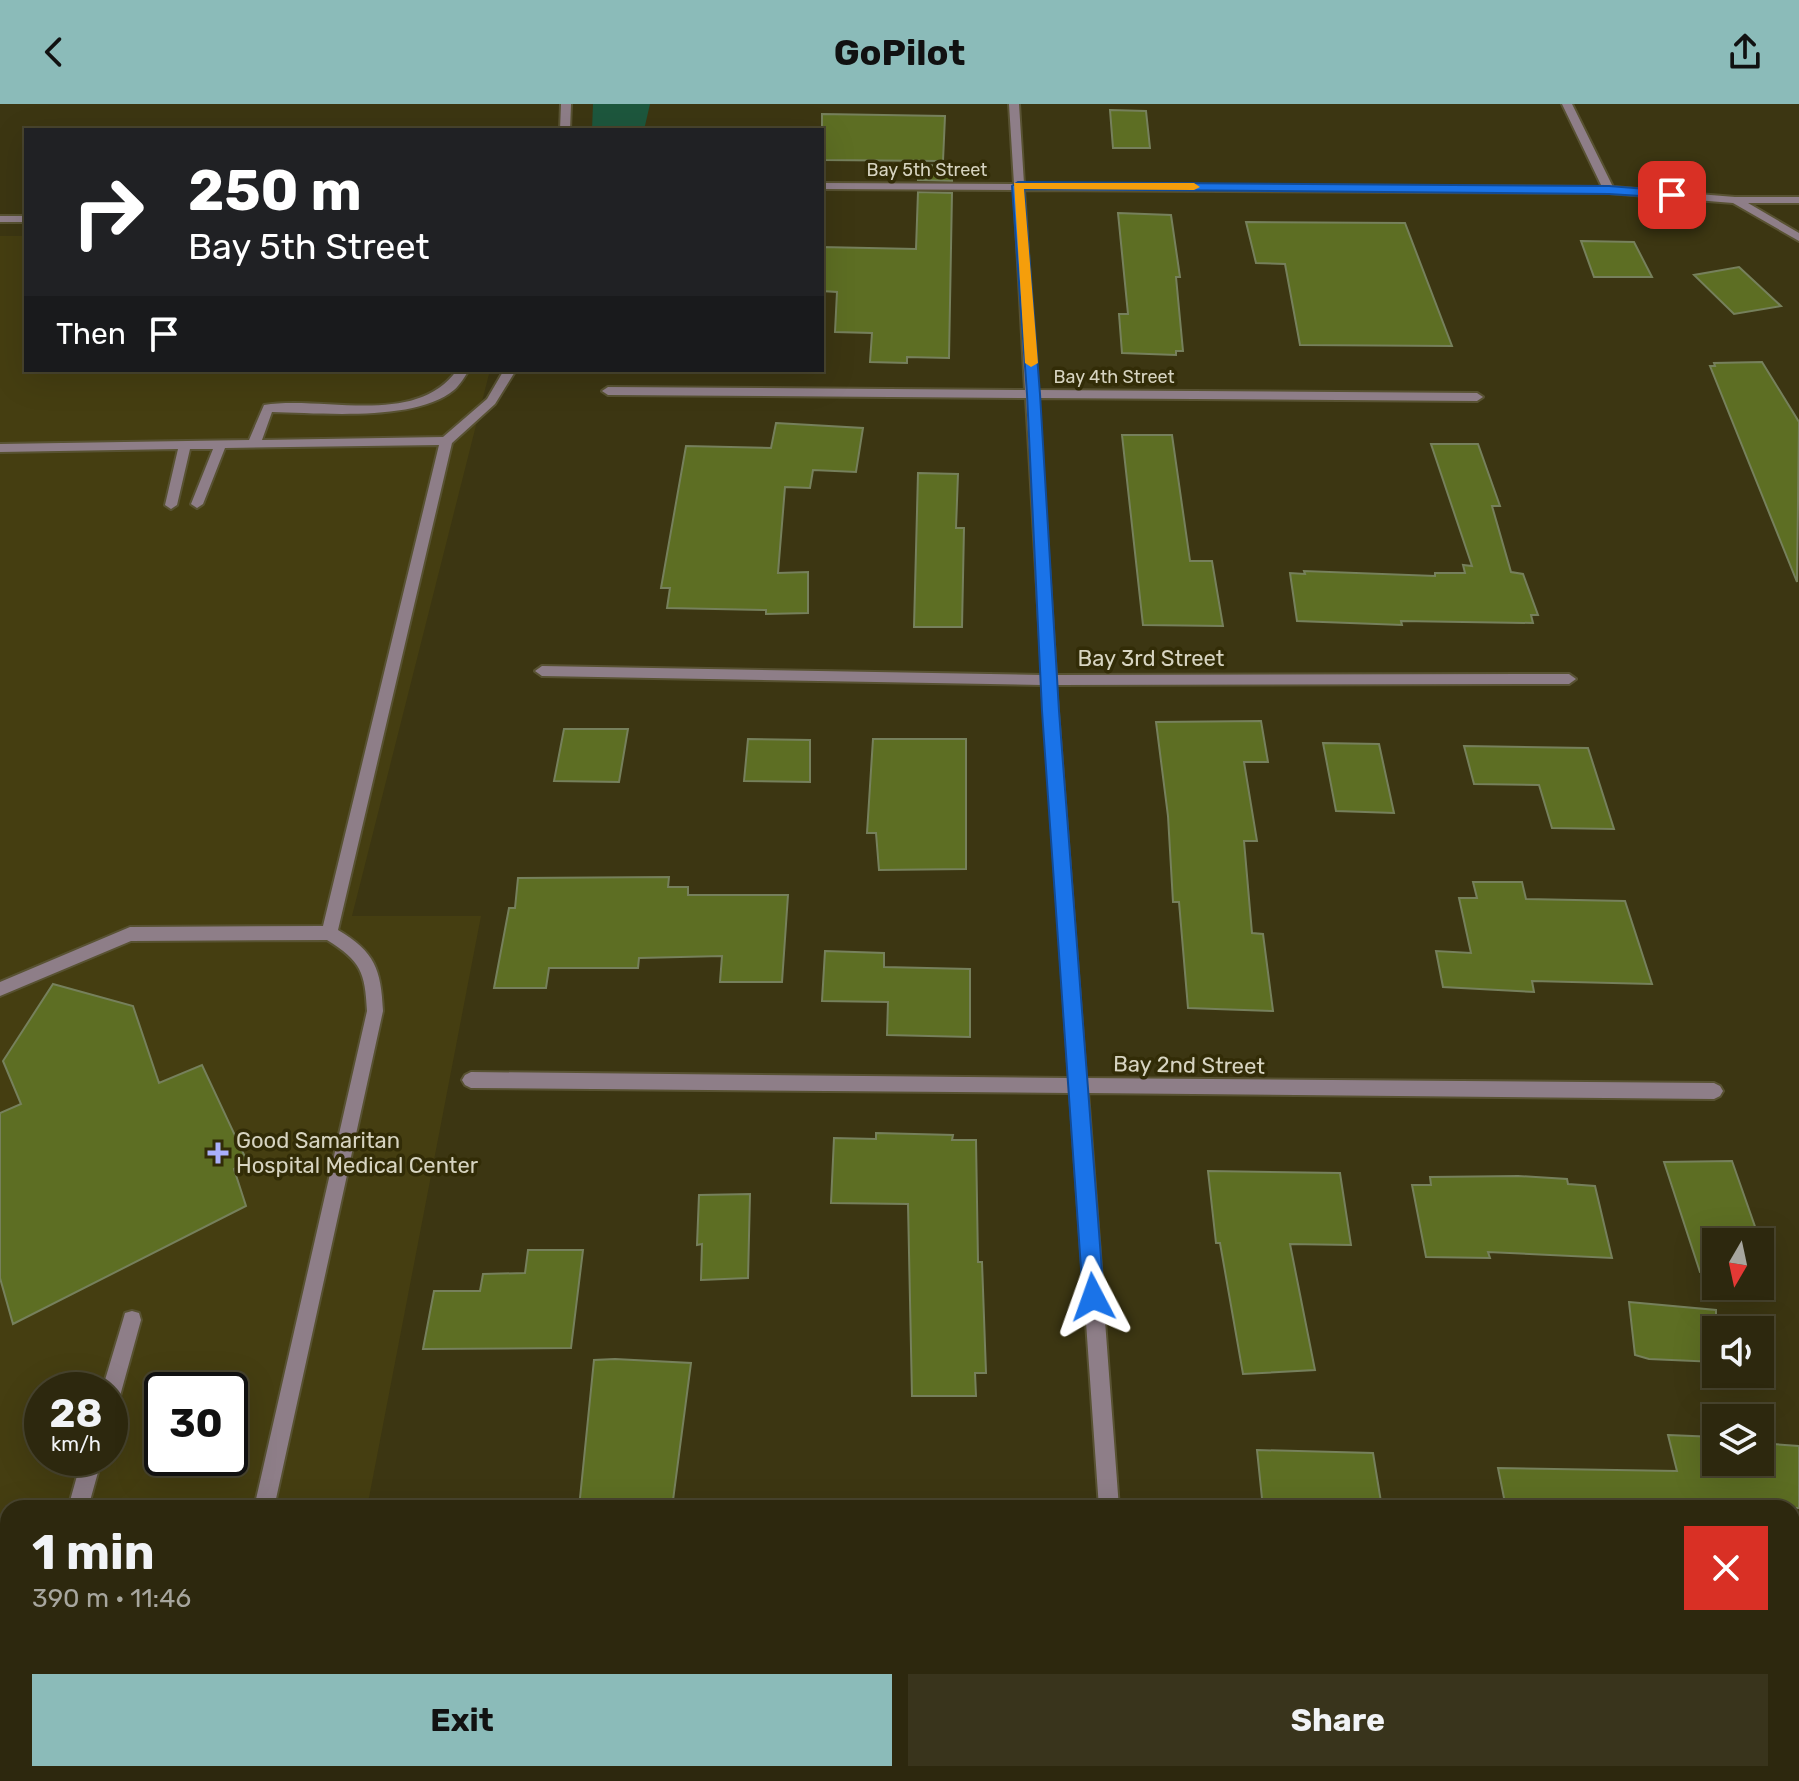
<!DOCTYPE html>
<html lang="en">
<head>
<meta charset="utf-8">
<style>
	body { margin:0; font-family:Rubik,sans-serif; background:#39341c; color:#f1f3f6; height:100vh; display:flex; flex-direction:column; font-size:30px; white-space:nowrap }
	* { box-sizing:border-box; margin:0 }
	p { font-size:26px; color:#a7a69e }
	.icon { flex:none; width:44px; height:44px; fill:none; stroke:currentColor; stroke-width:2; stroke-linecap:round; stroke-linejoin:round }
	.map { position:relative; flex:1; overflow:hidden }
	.details { position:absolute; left:0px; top:1396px; width:1800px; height:282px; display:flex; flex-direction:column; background:#2d280e; border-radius:24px 24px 0 0; box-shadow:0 8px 32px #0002,0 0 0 2px #48442e }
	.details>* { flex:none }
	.hud { position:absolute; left:24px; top:24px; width:800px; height:244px; border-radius:0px; box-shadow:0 8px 32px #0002,0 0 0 2px #48442e; background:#202124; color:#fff; overflow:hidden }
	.needle { width:52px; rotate:189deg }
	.buttons { position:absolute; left:1702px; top:1124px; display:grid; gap:16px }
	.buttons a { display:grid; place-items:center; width:72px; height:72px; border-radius:0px; background:#2d280e; box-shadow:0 8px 32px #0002,0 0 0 2px #48442e; font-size:40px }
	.speed { position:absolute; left:24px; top:1268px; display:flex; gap:16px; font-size:40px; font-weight:700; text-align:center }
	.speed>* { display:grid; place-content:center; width:104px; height:104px; border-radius:50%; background:#2d280e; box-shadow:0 8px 32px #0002,0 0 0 2px #48442e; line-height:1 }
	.speed small { font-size:20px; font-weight:400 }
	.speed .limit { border:4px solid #111; border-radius:12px; background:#fff; color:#111 }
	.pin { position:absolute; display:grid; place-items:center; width:68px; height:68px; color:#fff; margin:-34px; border-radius:16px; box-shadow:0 4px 12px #0006 }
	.me { position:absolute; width:88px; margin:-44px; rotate:356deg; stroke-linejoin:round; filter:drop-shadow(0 0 6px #0008) }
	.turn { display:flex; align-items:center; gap:28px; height:168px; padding:0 32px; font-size:36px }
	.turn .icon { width:104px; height:104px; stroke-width:2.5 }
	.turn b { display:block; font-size:56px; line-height:68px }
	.then { display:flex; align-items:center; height:76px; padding:0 32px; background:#0003; gap:16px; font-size:30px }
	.round { display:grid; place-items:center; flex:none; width:84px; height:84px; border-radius:0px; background:#39341c }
	.summary { display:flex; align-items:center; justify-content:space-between; height:136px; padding:0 32px }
	h1 { font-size:48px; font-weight:700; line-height:60px }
	.cta { display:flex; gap:16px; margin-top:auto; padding:16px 32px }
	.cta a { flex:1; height:92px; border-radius:0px; background:#8bbbb9; color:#111; font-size:32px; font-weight:700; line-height:92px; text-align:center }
	.cta a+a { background:#39341c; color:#f1f3f6 }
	header { display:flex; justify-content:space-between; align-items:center; height:104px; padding:0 32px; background:#8bbbb9; color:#111; font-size:36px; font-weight:700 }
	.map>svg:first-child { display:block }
	.built { fill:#453e11; fill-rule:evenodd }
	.green { fill:#1d573d }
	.building { fill:#5d6e23; stroke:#76805c; stroke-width:2 }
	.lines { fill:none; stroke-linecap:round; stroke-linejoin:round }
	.lane-casing { stroke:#585232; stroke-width:4 }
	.street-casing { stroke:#585232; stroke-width:4 }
	.lane { fill:#8e7e88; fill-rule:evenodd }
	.street { fill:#8e7e88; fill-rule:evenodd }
	.route { fill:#1a73e8; stroke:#114b97; stroke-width:2 }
	.slow { fill:#f59e0b }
	.poi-dot { fill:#aab0fb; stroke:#322c07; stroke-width:3 }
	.labels { text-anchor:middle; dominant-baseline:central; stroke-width:7; stroke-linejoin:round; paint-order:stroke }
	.far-street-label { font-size:18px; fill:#d7d4c1; stroke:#322c07 }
	.street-label { font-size:22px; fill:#d7d4c1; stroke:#322c07 }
	.poi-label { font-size:22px; fill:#d7d4c1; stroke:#322c07; text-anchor:start }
</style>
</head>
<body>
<header><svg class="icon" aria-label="back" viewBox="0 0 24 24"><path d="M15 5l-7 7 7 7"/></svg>GoPilot<svg class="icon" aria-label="share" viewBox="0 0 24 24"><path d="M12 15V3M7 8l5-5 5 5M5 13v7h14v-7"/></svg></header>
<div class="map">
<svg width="1799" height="1677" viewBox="0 0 1799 1677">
	<rect width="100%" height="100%" fill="#3c3612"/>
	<path class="built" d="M 0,132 L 26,132 L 26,266 L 490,266 L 352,812 L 481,812 L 367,1404 L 8,1404 L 8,1670 L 316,1670 L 315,1677 L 0,1677 ZM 42,1286 L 110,1286 L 110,1354 L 42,1354 ZM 162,1286 L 230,1286 L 230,1354 L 162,1354 Z"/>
	<path class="green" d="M 593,0 L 650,0 L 644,26 L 592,26 Z"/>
	<path class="building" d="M 1110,6 L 1146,7 L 1150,44 L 1113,44 Z
		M 822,10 L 945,12 L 943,57 L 822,56 Z
		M 919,61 L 952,62 L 952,77 L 918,76 Z
		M 918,88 L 952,89 L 949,254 L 907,253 L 907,259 L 870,258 L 872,229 L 835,228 L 837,188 L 822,187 L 822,143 L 916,145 Z
		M 1118,109 L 1171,111 L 1180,173 L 1176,173 L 1183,247 L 1176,247 L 1176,251 L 1122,249 L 1119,210 L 1128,210 Z
		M 1246,118 L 1405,119 L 1452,242 L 1300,241 L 1285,160 L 1256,159 Z
		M 1581,137 L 1634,138 L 1652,173 L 1594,173 Z
		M 1739,163 L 1781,202 L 1734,210 L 1694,171 Z
		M 1762,258 L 1799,318 L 1797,478 L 1710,262 L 1715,262 L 1714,259 Z
		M 776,319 L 863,324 L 856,368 L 813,366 L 810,384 L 785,383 L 778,469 L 808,468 L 808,509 L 766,510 L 766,506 L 667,504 L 670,484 L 661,484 L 686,342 L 771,344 Z
		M 1122,331 L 1172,331 L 1190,457 L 1212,457 L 1223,522 L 1143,521 Z
		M 1431,340 L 1478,340 L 1500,402 L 1492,402 L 1511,468 L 1523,470 L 1538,511 L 1531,511 L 1533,519 L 1401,517 L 1402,521 L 1297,517 L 1290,469 L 1305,470 L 1304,467 L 1435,472 L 1435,469 L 1465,469 L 1463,461 L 1472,462 Z
		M 918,369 L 958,370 L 956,424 L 964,424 L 962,523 L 914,523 Z
		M 1261,617 L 1268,658 L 1244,658 L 1257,737 L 1244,737 L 1252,829 L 1263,830 L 1273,907 L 1188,904 L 1179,798 L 1173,798 L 1168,712 L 1156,618 Z
		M 564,625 L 628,625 L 619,678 L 554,677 Z
		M 748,635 L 810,636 L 810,678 L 744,677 Z
		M 873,635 L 966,635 L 966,765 L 879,766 L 876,729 L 867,729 Z
		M 1323,639 L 1379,640 L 1394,709 L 1336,707 Z
		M 1464,642 L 1588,644 L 1614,725 L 1552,724 L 1539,681 L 1474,680 Z
		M 669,773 L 668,783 L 688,783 L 688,791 L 788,791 L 782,878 L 720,878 L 722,852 L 639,854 L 638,864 L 549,864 L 546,884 L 494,884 L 509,804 L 515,804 L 518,774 Z
		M 1473,778 L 1522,778 L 1526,795 L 1625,797 L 1652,880 L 1532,877 L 1534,888 L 1443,883 L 1436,847 L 1471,849 L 1459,794 L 1477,794 Z
		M 825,847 L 884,849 L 884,863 L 970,865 L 970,933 L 887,931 L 888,898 L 822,897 Z
		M 53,880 L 133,902 L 159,979 L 202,961 L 247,1057 L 234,1065 L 246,1102 L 13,1220 L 0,1174 L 0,1009 L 21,1000 L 3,957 Z
		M 876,1029 L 953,1031 L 952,1036 L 976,1036 L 978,1158 L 982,1158 L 986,1269 L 975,1269 L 976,1292 L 912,1292 L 908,1100 L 831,1099 L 834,1034 L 876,1035 Z
		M 1732,1057 L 1771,1168 L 1760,1168 L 1760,1138 L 1716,1138 L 1716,1168 L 1700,1168 L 1664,1058 Z
		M 1208,1067 L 1340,1069 L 1351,1141 L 1290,1140 L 1315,1266 L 1243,1270 L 1220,1139 L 1216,1139 Z
		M 1518,1072 L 1567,1075 L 1568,1080 L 1595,1082 L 1612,1154 L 1488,1148 L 1490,1154 L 1426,1153 L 1412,1081 L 1431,1081 L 1430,1073 Z
		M 750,1090 L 748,1174 L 701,1176 L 702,1140 L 697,1141 L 699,1091 Z
		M 528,1146 L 583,1146 L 571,1244 L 423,1245 L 434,1187 L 480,1187 L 483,1170 L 525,1169 Z
		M 1629,1198 L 1716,1206 L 1716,1258 L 1649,1255 L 1635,1251 Z
		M 615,1255 L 691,1259 L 672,1404 L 579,1404 L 594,1256 Z
		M 1668,1331 L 1716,1333 L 1716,1358 L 1760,1358 L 1760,1339 L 1799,1342 L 1799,1404 L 1506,1404 L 1498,1364 L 1677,1367 Z
		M 1257,1346 L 1373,1349 L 1382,1404 L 1263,1404 Z"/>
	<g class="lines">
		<g class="lane-casing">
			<path id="lane" d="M 561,0 L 571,0 L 570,26 L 560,26 Z
				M 0,112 L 26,112 L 26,118 L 0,118 Z
				M 457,266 L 469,266 C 465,272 460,281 454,286 C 416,318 321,309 272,308 L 262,336 L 443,333 L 487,295 L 504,266 L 516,266 L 495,300 L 452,339 L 338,826 C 375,848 381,865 383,907 L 274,1404 L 254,1404 L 367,907 C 365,868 361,857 327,836 L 131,837 L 0,892 L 0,878 L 130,823 L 323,822 L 439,341 L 225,344 L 203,400 L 197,404 L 191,400 L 213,345 L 190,345 L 177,401 L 171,405 L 165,401 L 178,345 L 0,348 L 0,340 L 249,336 L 264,301 C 323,291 416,324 457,266 Z
				M 132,1207 L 139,1209 L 141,1216 L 120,1292 L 117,1299 L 110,1302 L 110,1286 L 102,1286 L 123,1216 L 125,1209 Z
				M 82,1354 L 102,1354 L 88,1404 L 68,1404 Z
				M 8,1526 L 8,1548 L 0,1549 L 0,1527 Z
				M 192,1670 L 214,1670 L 212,1677 L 190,1677 Z"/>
		</g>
		<g class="street-casing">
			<path id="street" d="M 1009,0 L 1019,0 L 1024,80 L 1602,83 L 1562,0 L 1572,0 L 1613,83 L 1735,93 L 1799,93 L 1799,99 L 1748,99 L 1799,129 L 1799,137 L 1733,99 L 1609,89 L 1024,86 L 1037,286 L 1477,289 L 1483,293 L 1477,297 L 1038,294 L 1056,571 L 1569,570 L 1576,575 L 1569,580 L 1056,581 L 1086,974 L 1714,979 L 1720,982 L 1723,987 L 1720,992 L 1714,995 L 1088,989 L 1119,1404 L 1099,1404 L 1070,989 L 471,984 L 465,981 L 462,976 L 465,971 L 471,968 L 1069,974 L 1042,581 L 542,572 L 535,567 L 542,562 L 1042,571 L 1026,294 L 608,291 L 602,287 L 608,283 L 1025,286 L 1014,86 L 822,85 L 822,79 L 1014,80 Z
				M 1792,1618 L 1799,1618 L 1799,1640 L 1792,1640 Z
				M 1117,1670 L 1139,1670 L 1139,1677 L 1117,1677 Z"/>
		</g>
		<use href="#lane" class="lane"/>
		<use href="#street" class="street"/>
	</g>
	<path class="route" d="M 1018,78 L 1609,82 L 1672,87 L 1678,91 L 1672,94 L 1609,90 L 1024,85 L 1040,290 L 1059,607 L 1104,1193 L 1101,1200 L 1093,1203 L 1086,1200 L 1083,1193 L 1042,607 L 1027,290 L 1012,82 Z"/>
	<path class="slow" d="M 1014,79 L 1194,79 L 1200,83 L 1194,86 L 1024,85 L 1038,259 L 1031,263 L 1025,259 Z"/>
	<path class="poi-dot" d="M214 1037h8v8h8v8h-8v8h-8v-8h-8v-8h8z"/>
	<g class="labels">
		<g class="far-street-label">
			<text x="927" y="66">Bay 5th Street</text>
			<text x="1114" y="273">Bay 4th Street</text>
		</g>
		<g class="street-label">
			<text x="1151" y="554">Bay 3rd Street</text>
			<text transform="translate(1189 961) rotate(1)">Bay 2nd Street</text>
		</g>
		<g class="poi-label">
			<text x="236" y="1036">Good Samaritan<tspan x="236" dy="25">Hospital Medical Center</tspan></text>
		</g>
	</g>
</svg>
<div class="buttons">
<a><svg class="needle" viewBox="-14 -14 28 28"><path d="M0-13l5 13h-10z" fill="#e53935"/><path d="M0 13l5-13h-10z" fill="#a7a69e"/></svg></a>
<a><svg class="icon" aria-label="sound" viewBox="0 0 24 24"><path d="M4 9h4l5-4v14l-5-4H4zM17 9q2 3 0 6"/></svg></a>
<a><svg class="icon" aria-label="layers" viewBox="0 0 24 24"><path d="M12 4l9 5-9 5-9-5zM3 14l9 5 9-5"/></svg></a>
</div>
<div class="speed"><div>28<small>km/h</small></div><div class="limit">30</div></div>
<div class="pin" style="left:1672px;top:91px;background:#d93025"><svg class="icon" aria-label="arrive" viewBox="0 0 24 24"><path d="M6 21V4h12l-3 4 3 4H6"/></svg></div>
<svg class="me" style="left:1093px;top:1193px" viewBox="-20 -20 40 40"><path d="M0-17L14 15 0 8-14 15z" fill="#1a73e8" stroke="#fff" stroke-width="4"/></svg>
<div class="hud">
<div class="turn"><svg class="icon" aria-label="right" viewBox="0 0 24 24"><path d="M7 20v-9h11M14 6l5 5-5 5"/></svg><div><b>250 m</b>Bay 5th Street</div></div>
<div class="then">Then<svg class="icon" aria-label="arrive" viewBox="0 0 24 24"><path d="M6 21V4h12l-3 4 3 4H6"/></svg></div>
</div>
<section class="details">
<div class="summary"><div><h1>1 min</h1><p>390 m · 11:46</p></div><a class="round" style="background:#d93025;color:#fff"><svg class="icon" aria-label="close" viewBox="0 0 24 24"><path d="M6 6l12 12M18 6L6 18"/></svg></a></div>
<div class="cta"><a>Exit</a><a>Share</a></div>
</section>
</div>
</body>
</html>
